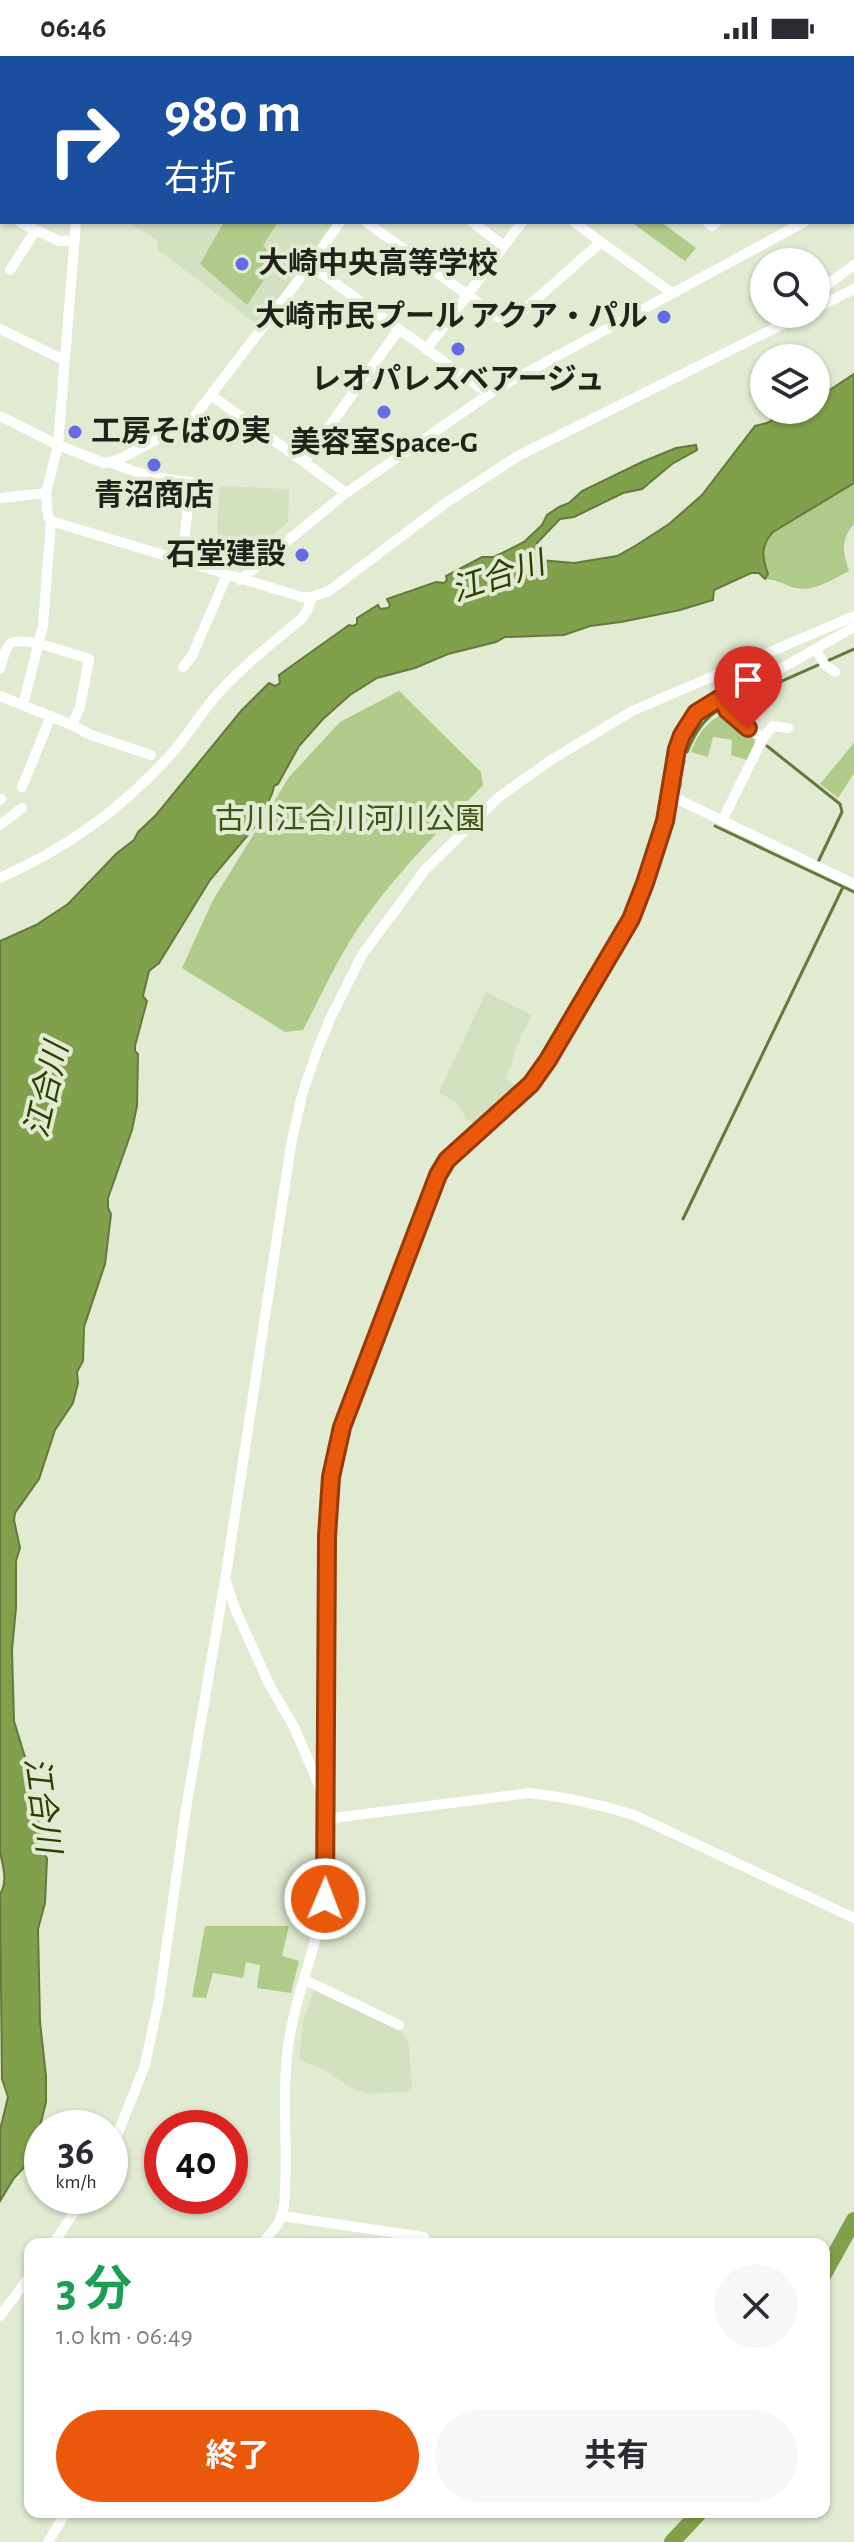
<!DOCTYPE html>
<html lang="ja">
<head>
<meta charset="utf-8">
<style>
	body { margin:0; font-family:"Alegreya Sans","Noto Sans JP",sans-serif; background:#f7f7f7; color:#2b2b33; height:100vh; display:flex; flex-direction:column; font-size:30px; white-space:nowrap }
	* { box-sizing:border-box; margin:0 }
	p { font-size:26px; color:#7c7c81 }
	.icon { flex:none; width:44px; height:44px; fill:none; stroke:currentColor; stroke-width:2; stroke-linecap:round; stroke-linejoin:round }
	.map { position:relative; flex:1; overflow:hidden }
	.panel { position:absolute; left:24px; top:2182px; width:806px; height:280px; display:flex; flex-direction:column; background:#fff; border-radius:16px; box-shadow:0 2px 6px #0004 }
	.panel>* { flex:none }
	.hud { position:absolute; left:0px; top:0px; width:854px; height:168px; box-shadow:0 2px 6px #0004; background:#1a4fa0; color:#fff; overflow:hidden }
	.buttons { position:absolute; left:750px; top:192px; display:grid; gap:16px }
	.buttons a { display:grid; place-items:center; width:80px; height:80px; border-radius:50%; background:#fff; box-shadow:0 2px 6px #0004; font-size:40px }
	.speed { position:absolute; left:24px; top:2054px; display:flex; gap:16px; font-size:40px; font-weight:700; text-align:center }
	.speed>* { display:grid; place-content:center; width:104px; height:104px; border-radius:50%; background:#fff; box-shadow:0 2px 6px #0004; line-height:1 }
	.speed small { font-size:20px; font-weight:400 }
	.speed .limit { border:12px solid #d22; background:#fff; color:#111 }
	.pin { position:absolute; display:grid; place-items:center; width:68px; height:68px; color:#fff; margin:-82px -34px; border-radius:50% 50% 50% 0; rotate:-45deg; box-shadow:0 0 8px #0007 }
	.pin .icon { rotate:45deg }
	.me { position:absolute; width:88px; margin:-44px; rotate:1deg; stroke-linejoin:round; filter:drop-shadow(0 0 6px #0008) }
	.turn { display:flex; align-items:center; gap:28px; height:168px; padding:0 32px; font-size:36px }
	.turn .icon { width:104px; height:104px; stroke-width:2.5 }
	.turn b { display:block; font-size:56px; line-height:68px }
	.round { display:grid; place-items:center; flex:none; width:84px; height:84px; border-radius:42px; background:#f7f7f7 }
	.overview { display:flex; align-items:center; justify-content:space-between; height:136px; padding:0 32px }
	h1 { font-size:48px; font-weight:700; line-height:60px; color:#1e9e55 }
	.primary-button { display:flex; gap:16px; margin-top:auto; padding:16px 32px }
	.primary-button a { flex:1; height:92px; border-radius:48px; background:#ea580c; color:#fff; font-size:32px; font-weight:700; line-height:92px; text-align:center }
	.primary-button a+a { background:#f7f7f7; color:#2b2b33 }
	.status { display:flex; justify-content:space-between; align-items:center; height:56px; padding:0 40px; background:#fff; direction:ltr }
	.status svg { height:22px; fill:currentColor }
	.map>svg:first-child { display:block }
	.built { fill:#d4e1c1 }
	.green { fill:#b0ca89 }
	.water { fill:#81a04b; stroke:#647a3c; stroke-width:2 }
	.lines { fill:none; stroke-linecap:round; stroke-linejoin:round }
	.stream { stroke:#647a3c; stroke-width:3 }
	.river { stroke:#81a04b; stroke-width:16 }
	.minor { stroke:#fff; stroke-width:10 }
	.route-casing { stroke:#983908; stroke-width:20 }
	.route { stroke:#ea580c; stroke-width:14 }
	.poi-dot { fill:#636ce4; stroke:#e0ebd2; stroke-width:3 }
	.labels { text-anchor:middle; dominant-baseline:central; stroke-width:8; stroke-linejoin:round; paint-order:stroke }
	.poi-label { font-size:30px; font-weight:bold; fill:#1f231a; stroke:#e0ebd2 }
	.park-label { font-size:30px; fill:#3e5316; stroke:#e0ebd2 }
	.water-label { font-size:32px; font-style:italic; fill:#2c3f00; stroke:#e0ebd2 }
</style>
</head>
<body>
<div class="status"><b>06:46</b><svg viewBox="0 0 49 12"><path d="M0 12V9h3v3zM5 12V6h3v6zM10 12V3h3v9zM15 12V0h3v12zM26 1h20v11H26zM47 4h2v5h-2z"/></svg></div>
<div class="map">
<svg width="854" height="2486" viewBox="0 0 854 2486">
	<rect width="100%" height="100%" fill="#e0ebd2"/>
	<path class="built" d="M 128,166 L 334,166 L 296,223 L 259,270 L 158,194 L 157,184 Z
		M 219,430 L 289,433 L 288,466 L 244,503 L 216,502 Z
		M 486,936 L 532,959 L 520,982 L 506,1023 L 520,1032 L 478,1070 L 466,1062 L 456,1046 L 439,1036 Z
		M 314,1934 L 402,1975 L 409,1989 L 412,2035 L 369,2038 L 352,2033 L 328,2016 L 299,2003 L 303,1966 Z"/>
	<path class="green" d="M 224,166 L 278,166 L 263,189 L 276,206 L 247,249 L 200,208 Z
		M 631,166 L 661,166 L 696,192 L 685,205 Z
		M 854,427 L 854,468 C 840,485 843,495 849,515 C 831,524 810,539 789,530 C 780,526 775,524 765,523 L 768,518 C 762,501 760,490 773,476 Z
		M 399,635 L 481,716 L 483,729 C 438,776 391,822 355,877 C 335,908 320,942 303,974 L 285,976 L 182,912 L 213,844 L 289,721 L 340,666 Z
		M 723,658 L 754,683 L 755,688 L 747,704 L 731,699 L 732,684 L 713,681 L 708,701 L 691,696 C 698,678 705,667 723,658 Z
		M 854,687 L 854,717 L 838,742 L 820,728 Z
		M 205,1870 L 289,1870 L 282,1900 L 299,1905 L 291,1937 L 257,1932 L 260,1909 L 246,1906 L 243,1922 L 213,1917 L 206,1942 L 192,1941 Z"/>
	<path class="water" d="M 854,318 L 854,427 L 773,476 C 760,490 762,501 768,518 L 765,523 L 759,517 L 751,517 L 714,534 L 713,544 L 680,554 L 621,566 L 590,570 L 564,579 L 505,581 L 496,586 L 448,598 L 415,612 L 377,622 L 350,639 L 323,663 L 299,690 L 278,728 L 274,730 C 272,746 261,752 258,767 L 210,824 L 159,907 L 149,915 L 143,940 L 147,945 L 135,990 L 135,995 L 138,998 L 137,1050 L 132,1074 L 108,1142 L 108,1152 L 111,1158 L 105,1208 L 84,1271 L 83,1305 L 77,1316 L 78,1327 L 73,1347 L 55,1374 L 39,1423 L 15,1457 L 14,1464 L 20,1492 L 16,1505 L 16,1552 L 12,1594 L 14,1665 L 25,1701 L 36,1748 L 41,1786 L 47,1803 L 45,1847 L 38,1873 L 40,1966 L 46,2020 L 46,2046 L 32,2103 L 14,2122 L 0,2145 L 0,2074 L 8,2041 L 2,2023 L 0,1838 C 8,1826 3,1810 0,1796 L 0,885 L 36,869 L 68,848 L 117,797 L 134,784 L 138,776 L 156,759 L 241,655 L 269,627 L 275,630 L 280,627 L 279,619 L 349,569 L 353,570 L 357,568 L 357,562 L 378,549 L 380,553 L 388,552 L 390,549 L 387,543 L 436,526 L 444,527 L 447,524 L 446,520 L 482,501 L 494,501 L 524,486 L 542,469 L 547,459 L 559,451 L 569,447 L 582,435 L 642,406 L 676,392 L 696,389 L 697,394 L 672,408 L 642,433 L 623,437 L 574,461 L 560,463 L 537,487 L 535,501 L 540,504 L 574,507 L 617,500 L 635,490 L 669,468 L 702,439 L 755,370 L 767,367 L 787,355 L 816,354 L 816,343 Z"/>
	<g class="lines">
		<path class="stream" d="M 730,648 L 854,593
			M 767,690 L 840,748 L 842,756 L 818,806
			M 687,696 C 695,676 704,662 723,651
			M 680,730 L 680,717 L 684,705
			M 715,770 L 854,836
			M 683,1163 L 843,831"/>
		<path class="river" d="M 824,2218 L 854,2164
			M 672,2486 L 700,2456"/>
		<path class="minor" d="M 41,0 L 48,2
			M 479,0 L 482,2
			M 650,0 L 653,2
			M 771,0 L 775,2
			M 109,2 L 110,0
			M 453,2 L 454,0
			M 559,2 L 561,0
			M 0,8 L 2,4
			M 0,45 L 2,44
			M 852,139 L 854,138
			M 20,166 L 36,174
			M 76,166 L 58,389 L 46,437 L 48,461 L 51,465 L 302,541 L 312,541 L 329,535 L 447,446 L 518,400 L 803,258
			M 340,166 L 310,209 L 489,338
			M 366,166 L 508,268 L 601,186 L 574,166
			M 472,166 L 504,190
			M 707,166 L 712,170 L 717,166
			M 601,186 L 672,237
			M 10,214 L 36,174 L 59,185 L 75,184
			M 816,237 L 854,209
			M 816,252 L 854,233
			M 0,273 L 64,304
			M 426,294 L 522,166
			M 212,340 L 304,406 L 399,273
			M 0,360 L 58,389 L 104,407 L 118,404 L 191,365 L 310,209
			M 110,406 C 143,421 175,425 211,428
			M 304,406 L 346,437
			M 0,442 L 46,437
			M 182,506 L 188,450
			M 240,524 L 346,437 L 498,332 L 804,166
			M 816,594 L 825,609 L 835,616
			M 183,611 L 192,600 L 227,519
			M 0,613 C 2,606 4,595 9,589 C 19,577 74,599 89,603 L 80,651 L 72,669 L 91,679 L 151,699
			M 0,640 L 72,669
			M 23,649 L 43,570 L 51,465
			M 763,682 L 773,670 L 788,672
			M 22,731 L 51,660
			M 669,739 L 854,828
			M 0,744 L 1,743
			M 722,765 L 763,682 C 745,669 730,663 722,641
			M 0,769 L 22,752
			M 0,822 C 66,793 125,750 173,696 C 190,676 204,652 222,633 C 246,607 274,586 301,563 L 307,555 L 312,541
			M 226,1525 L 236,1555 L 270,1630 L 294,1671 L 322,1736
			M 325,1763 L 529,1737 C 566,1741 599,1748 634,1759 L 854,1862
			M 305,1924 L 399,1969
			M 110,2097 L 145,2009 L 159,1943 L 186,1753 L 226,1518 L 291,1089 L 302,1039 L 317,995 L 330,963 L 362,899 L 425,814 L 499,741 L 551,704 L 632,655 L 854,560
			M 282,2160 L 424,2181
			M 53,2188 L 85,2140
			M 262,2188 L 278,2168 L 284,2151 C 289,2098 281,2044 288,1991 C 295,1940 316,1893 325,1843 L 328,1447 L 331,1421 L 342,1371 L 438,1119 L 447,1104 L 531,1028 L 548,1004 L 631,863 L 645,827 L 665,765 L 677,693 L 682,679 L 696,657 L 711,646 L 773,617 L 854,571
			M 0,2260 L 30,2220
			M 48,2486 L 66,2456"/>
	</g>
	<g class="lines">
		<g class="route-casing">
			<path id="route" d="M 325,1843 L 327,1480 L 331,1421 L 342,1371 L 438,1119 L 447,1104 L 531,1028 L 548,1004 L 631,863 L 645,827 L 665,765 L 677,693 L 682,679 L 696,657 L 722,641 L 727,654 L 748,672"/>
		</g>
		<use href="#route" class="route"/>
	</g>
	<g class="poi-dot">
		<circle cx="242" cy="208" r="8"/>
		<circle cx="664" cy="261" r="8"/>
		<circle cx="458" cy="293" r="8"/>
		<circle cx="384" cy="356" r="8"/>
		<circle cx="75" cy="376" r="8"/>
		<circle cx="154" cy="409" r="8"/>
		<circle cx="302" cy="499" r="8"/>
	</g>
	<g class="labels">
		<g class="poi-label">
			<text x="258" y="208" text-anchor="start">大崎中央高等学校</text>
			<text x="648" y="261" text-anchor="end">大崎市民プール アクア・パル</text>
			<text x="458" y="324">レオパレスベアージュ</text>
			<text x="91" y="376" text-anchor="start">工房そばの実</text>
			<text x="384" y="387">美容室Space-G</text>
			<text x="154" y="440">青沼商店</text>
			<text x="286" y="499" text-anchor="end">石堂建設</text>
		</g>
		<g class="park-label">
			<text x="350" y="764">古川江合川河川公園</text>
		</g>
		<g class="water-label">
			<text transform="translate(498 521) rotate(-18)">江合川</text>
			<text transform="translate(47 1034) rotate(-77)">江合川</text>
			<text transform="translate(42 1749) rotate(82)">江合川</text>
		</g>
	</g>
</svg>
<div class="buttons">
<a><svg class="icon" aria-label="search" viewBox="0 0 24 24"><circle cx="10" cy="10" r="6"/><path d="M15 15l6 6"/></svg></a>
<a><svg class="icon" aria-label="layers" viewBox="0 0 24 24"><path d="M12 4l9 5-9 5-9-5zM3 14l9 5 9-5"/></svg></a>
</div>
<div class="speed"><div>36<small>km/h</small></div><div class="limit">40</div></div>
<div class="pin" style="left:748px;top:672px;background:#d93025"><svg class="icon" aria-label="arrive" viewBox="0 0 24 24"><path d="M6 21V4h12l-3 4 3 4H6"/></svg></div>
<svg class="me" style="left:325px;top:1843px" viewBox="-20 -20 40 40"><circle r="17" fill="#ea580c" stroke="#fff" stroke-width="3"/><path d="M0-11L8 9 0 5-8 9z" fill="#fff"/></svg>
<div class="hud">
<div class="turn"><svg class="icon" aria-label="right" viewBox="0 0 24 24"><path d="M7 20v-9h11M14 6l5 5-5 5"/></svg><div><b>980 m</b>右折</div></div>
</div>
<section class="panel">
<div class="overview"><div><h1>3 分</h1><p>1.0 km · 06:49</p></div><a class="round"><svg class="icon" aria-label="close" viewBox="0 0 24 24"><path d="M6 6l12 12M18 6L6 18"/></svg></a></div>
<div class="primary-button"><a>終了</a><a>共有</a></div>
</section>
</div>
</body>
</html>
